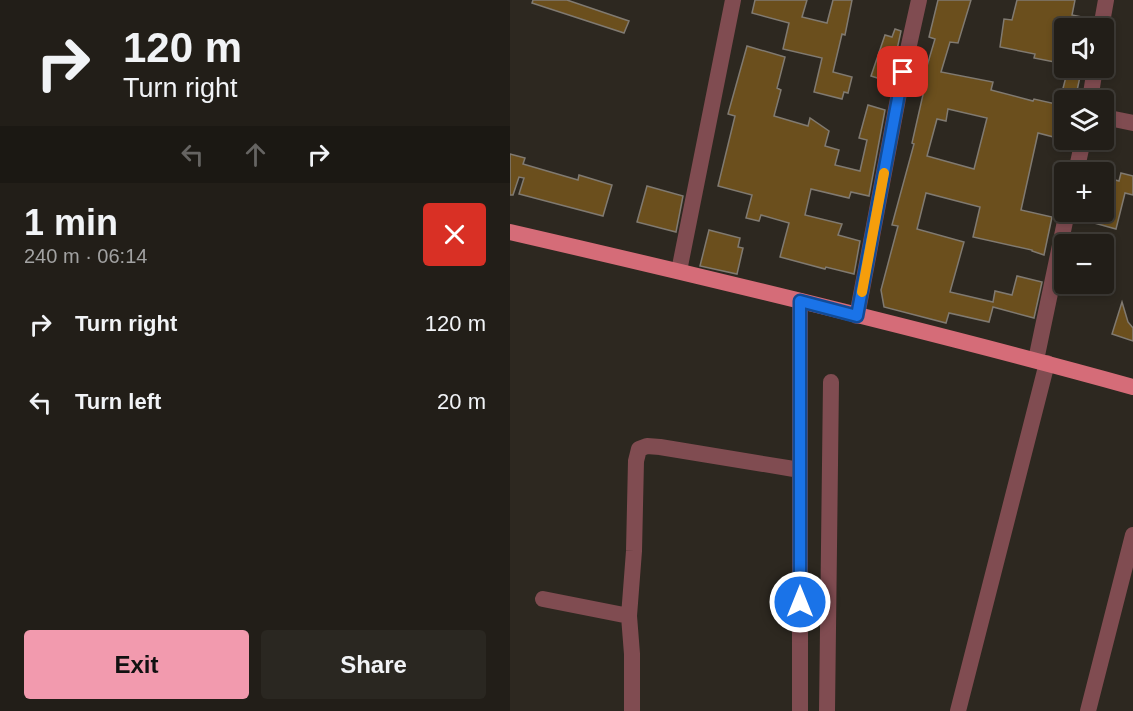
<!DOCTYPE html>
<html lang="en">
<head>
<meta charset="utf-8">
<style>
	body { margin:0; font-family:Helvetica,sans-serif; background:#2a2721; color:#f1f3f6; height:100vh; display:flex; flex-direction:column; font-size:22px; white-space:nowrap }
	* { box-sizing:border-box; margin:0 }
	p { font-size:20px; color:#a2a2a2 }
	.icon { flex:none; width:33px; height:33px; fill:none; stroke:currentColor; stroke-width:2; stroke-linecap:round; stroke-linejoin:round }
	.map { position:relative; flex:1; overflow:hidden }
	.sheet { display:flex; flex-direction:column; background:#221e18; width:510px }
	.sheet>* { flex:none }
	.hud { background:#221e18; color:#f1f3f6; overflow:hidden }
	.tools { position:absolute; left:544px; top:18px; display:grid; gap:12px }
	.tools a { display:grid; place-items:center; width:60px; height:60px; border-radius:6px; background:#221e18; box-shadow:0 3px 9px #0003,0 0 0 2px #3f3c37; font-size:30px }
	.pin { position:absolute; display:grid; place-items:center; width:51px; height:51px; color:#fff; margin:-26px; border-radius:12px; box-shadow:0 3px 9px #0006 }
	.me { position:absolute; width:66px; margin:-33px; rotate:0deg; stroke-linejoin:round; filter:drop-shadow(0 0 4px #0008) }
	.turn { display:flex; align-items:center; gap:21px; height:126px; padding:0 24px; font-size:27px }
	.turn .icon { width:78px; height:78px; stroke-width:2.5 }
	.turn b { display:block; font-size:42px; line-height:51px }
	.lanes { display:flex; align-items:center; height:57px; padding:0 24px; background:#0003; justify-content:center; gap:30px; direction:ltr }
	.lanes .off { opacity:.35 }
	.round { display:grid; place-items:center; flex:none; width:63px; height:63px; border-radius:6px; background:#2a2721 }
	.overview { display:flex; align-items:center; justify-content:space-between; height:102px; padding:0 24px }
	h1 { font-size:36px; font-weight:800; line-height:45px }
	.cta { display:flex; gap:12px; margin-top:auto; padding:12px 24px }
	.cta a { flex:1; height:69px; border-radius:6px; background:#f29aae; color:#111; font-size:24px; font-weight:800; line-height:69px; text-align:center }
	.cta a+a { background:#2a2721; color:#f1f3f6 }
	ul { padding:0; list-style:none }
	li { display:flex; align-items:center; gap:18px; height:78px; padding:0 24px }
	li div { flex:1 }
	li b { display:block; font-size:22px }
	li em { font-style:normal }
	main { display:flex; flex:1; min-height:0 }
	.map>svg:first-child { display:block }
	.building { fill:#6b4f1d; stroke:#807a71; stroke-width:1.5; fill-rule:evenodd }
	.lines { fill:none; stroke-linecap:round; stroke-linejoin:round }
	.minor { stroke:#804c51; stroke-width:16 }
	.primary { stroke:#d56c78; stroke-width:16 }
	.route-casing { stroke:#114b97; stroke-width:15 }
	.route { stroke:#1a73e8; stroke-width:10 }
	.slow { stroke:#f59e0b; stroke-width:10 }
</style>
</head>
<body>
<main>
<section class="sheet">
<div class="hud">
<div class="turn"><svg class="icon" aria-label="right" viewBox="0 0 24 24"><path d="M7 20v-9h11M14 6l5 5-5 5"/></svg><div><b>120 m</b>Turn right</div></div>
<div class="lanes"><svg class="icon off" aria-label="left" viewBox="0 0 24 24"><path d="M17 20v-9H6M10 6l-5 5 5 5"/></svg><svg class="icon off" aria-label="ahead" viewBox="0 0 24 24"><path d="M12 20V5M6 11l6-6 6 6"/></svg><svg class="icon" aria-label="right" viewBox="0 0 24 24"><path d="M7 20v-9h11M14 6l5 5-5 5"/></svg></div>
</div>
<div class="overview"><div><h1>1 min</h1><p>240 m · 06:14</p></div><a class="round" style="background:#d93025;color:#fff"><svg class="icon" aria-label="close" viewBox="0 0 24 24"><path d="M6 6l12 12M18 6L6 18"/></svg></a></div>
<ul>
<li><svg class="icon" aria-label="right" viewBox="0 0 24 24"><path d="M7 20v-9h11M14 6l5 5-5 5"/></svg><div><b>Turn right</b></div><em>120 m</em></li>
<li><svg class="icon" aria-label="left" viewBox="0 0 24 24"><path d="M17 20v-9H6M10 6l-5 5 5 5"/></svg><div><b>Turn left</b></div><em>20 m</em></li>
</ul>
<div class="cta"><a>Exit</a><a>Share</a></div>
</section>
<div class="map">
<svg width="623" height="711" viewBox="0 0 623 711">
	<rect width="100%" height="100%" fill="#2d2820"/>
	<path class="building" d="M 23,0 L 57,0 L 119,21 L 114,33 L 22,3 Z
		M 245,0 L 297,0 L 292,17 L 317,23 L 323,0 L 342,0 L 335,35 L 332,34 L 323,72 L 342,77 L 338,93 L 334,92 L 332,99 L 304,92 L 312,58 L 273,49 L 279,23 L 242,13 Z
		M 428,0 L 461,0 L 448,43 L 440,42 L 431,72 L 483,82 L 481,90 L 523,101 L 524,99 L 555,106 L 555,140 L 528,133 L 511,210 L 542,217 L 534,255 L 522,251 L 522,250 L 463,237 L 470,207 L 416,193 L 407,229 L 454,242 L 440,292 L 483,302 L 485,291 L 502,295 L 507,276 L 532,282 L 524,318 L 483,307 L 479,322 L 439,313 L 436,323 L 374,307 L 371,290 L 388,226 L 382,225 L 404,144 L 402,143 L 417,77 L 414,76 L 425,39 L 419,37 ZM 438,109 L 477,118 L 464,169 L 417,156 L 427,119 L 436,121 Z
		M 507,0 L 565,0 L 562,15 L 582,19 L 581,28 L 555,28 L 555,64 L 524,58 L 525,54 L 490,47 L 494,19 L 502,20 Z
		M 385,29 L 391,31 L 380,82 L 361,76 L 375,35 L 382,37 Z
		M 237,46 L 275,57 L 267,88 L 271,90 L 264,116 L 298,126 L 300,118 L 319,131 L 315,146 L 329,150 L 325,165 L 350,171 L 357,140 L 349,138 L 358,105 L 375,110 L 359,196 L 341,192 L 339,198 L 301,189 L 295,215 L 332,224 L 328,235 L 350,241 L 344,274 L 316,267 L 315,269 L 270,257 L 279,223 L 251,215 L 249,221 L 236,218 L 242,195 L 208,186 L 225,116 L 218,114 Z
		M 558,69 L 571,72 L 565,100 L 550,100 Z
		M 0,154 L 15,158 L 13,164 L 68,180 L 69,175 L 102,185 L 93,216 L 9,194 L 14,178 L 9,177 L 3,195 L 0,195 Z
		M 611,173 L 623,176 L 623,195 L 615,193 L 606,229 L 566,218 L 567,212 L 594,212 L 594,177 L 609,181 Z
		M 137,186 L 173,196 L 166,232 L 127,222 Z
		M 199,230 L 230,238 L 228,247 L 233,248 L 227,274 L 190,266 Z
		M 612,302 L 618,322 L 623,328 L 623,341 L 602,334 Z"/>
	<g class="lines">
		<path class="minor" d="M 591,28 L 596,0
			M 580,100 L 585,68
			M 594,117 L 623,123
			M 566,172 L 573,140
			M 169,271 L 223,0
			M 290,301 L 290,711
			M 347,316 L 393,72 L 409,0
			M 526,360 L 557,212
			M 33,599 L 119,616
			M 122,711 L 122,654 L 119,616 L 124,551 L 126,461 L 129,449 L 137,446 L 150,447 L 290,470
			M 317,711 L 321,382
			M 448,711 L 537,363
			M 578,711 L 623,535"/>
		<path class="primary" d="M 0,232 C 208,280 417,330 623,387"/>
	</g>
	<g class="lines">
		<g class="route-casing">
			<path id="route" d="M 290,602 L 290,301 L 347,316 L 393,72"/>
		</g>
		<use href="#route" class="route"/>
		<path class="slow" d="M 352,292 L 374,173"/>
	</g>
</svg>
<div class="tools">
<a><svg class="icon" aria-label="sound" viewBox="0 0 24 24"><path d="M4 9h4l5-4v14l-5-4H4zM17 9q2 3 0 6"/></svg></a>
<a><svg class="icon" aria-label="layers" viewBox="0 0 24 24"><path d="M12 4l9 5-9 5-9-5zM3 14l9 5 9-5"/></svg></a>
<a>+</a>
<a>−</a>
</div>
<div class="pin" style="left:393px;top:72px;background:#d93025"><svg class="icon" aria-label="arrive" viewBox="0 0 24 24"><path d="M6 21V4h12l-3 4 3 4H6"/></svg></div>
<svg class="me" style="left:290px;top:602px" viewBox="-20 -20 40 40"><circle r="17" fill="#1a73e8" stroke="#fff" stroke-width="3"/><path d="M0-11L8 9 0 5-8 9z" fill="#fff"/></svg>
</div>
</main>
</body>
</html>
